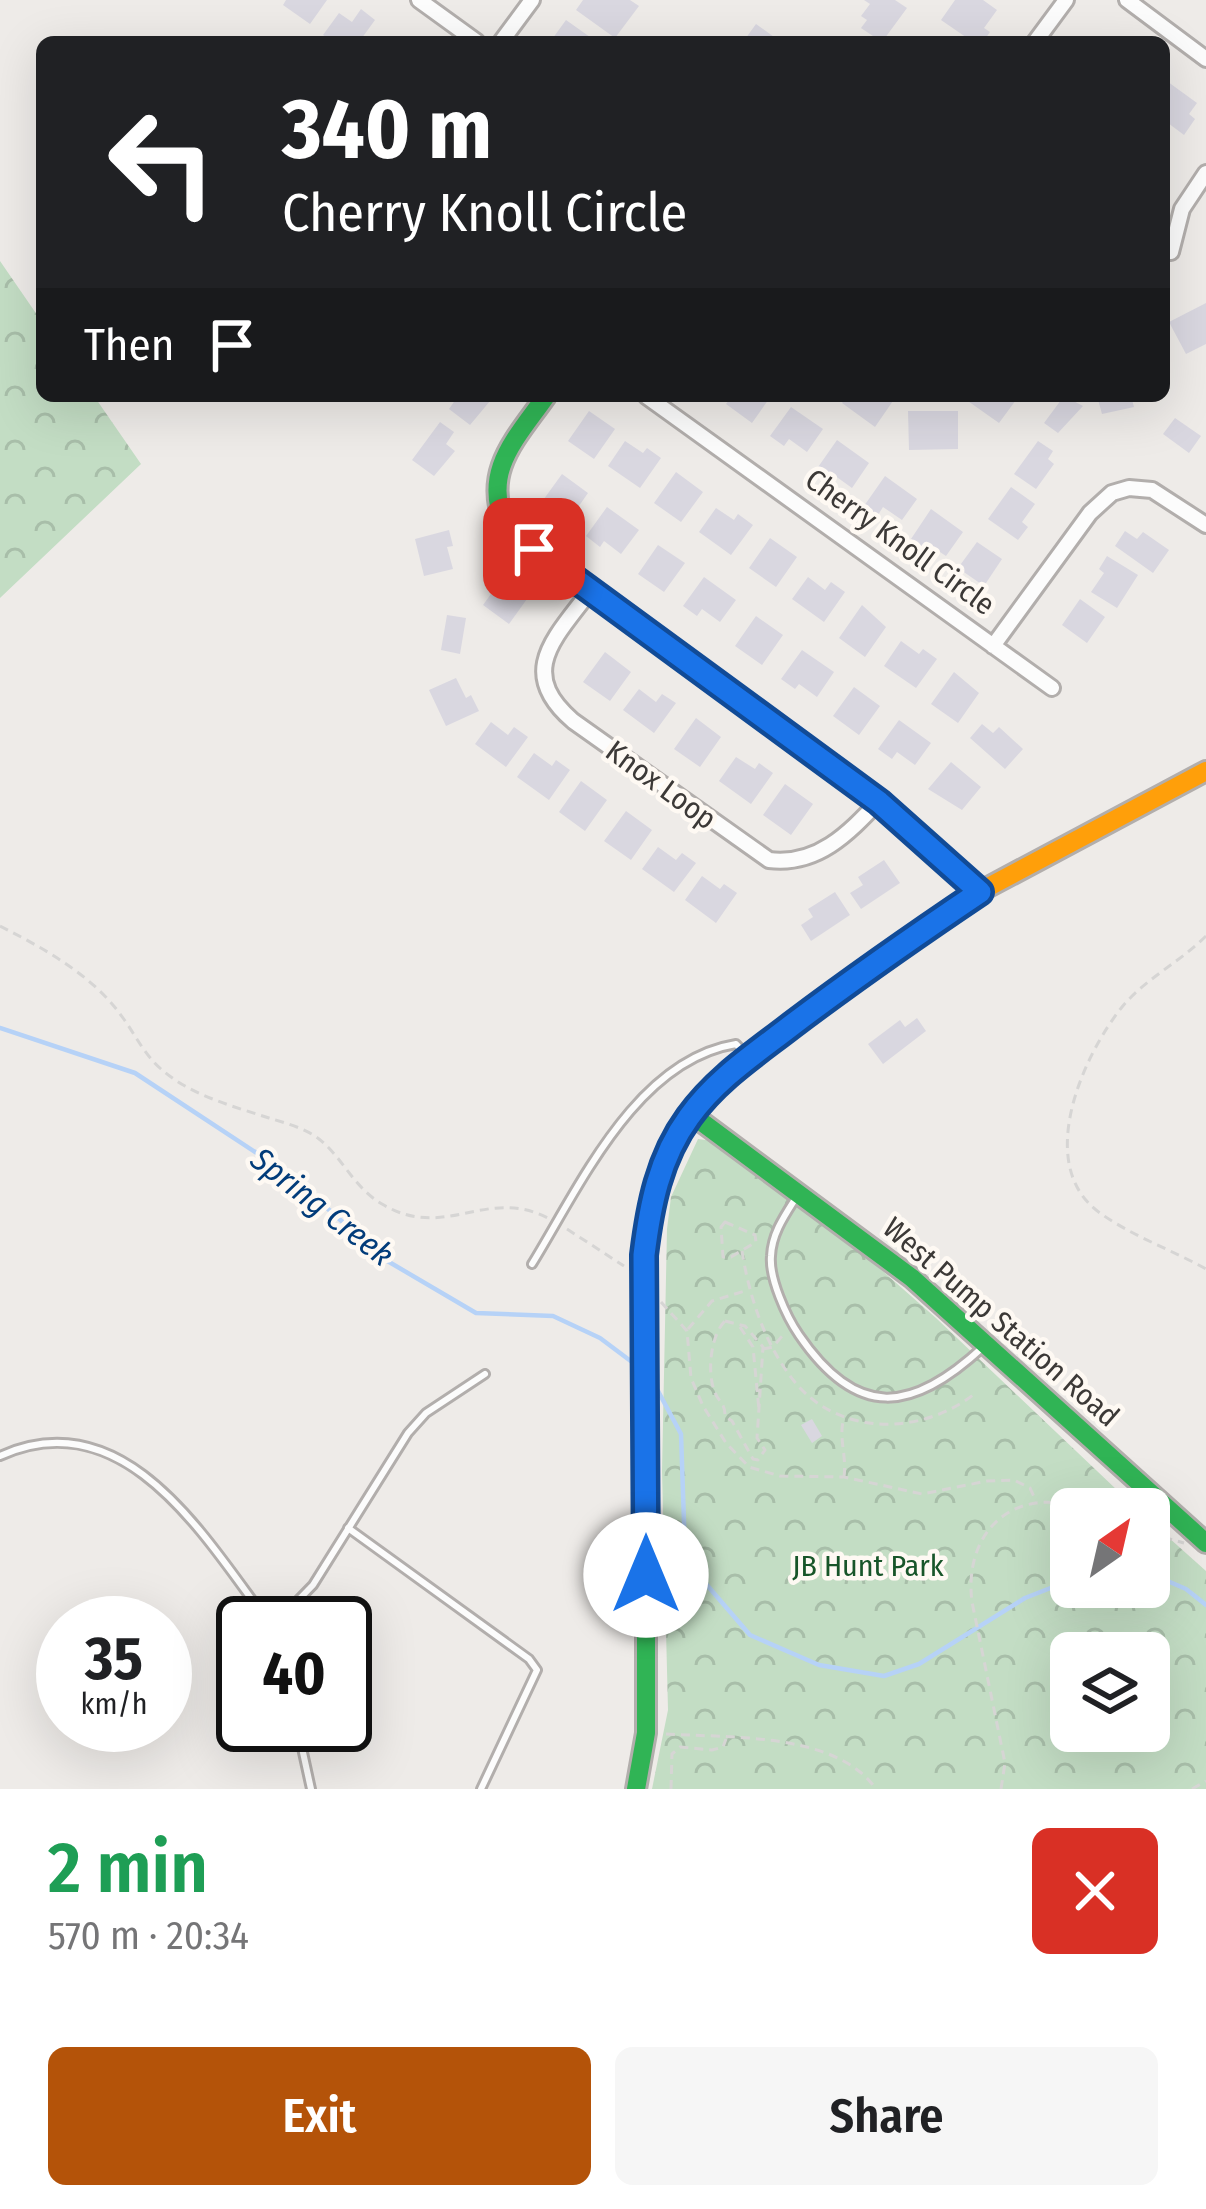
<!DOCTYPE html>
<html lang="en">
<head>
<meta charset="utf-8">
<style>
	body { margin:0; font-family:"Fira Sans Condensed",sans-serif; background:#f6f6f6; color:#202124; height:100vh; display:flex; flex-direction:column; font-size:45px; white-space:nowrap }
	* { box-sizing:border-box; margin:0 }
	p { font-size:39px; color:#757577 }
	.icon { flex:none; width:66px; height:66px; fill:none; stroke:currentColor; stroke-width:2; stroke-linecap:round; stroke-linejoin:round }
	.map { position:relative; height:1789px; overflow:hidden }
	.panel { display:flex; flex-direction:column; background:#fff; flex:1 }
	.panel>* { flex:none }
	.guide { position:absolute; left:36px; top:36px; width:1134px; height:366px; border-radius:18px; box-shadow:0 12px 48px #0002; background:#202124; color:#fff; overflow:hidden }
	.needle { width:78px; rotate:34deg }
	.tools { position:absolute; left:1050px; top:1488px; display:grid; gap:24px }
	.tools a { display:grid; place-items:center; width:120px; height:120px; border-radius:18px; background:#fff; box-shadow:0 12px 48px #0002; font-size:60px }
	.speed { position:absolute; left:36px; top:1596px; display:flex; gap:24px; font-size:60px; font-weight:700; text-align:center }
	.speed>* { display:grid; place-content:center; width:156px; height:156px; border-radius:50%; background:#fff; box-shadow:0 12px 48px #0002; line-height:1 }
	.speed small { font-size:30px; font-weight:400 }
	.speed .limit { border:6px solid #111; border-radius:18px; background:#fff; color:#111 }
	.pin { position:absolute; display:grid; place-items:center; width:102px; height:102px; color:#fff; margin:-51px; border-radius:24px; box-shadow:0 6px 18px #0006 }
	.me { position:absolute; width:132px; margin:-66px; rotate:0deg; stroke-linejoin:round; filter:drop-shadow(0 0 9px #0008) }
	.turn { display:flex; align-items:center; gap:42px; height:252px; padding:0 48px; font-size:54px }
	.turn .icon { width:156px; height:156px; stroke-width:2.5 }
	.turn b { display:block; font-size:84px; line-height:102px }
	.then { display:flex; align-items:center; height:114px; padding:0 48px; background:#0003; gap:24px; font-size:45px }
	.round { display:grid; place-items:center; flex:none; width:126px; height:126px; border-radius:18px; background:#f6f6f6 }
	.head { display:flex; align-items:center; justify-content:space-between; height:204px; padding:0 48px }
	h1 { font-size:72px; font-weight:600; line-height:90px; color:#1e9e55 }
	.action { display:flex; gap:24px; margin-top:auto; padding:24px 48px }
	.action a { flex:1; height:138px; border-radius:18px; background:#b45309; color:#fff; font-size:48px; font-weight:600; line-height:138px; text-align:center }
	.action a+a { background:#f6f6f6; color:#202124 }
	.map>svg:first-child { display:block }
	.forest { fill:url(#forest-crowns); fill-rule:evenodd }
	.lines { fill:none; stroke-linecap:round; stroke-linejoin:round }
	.stream { stroke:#b6d2f7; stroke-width:4.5 }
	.building { fill:#d9d7e0 }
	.lane-casing { stroke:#b2aeac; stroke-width:12 }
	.street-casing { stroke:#b2aeac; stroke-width:20 }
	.fast-casing { stroke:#b2aeac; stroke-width:24 }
	.slow-casing { stroke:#b2aeac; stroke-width:24 }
	.jam-casing { stroke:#b2aeac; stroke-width:24 }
	.path { stroke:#d6d5d4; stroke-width:3; stroke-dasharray:9 6; stroke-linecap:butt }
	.lane { stroke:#fcfcfc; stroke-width:6 }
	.street { stroke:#fcfcfc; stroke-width:14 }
	.fast { stroke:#30b455; stroke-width:18 }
	.slow { stroke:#ff9f0a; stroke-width:18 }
	.jam { stroke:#e5322d; stroke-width:18 }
	.jam-bridge-casing { stroke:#b2aeac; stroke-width:24; stroke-linecap:butt }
	.jam-bridge { stroke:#e5322d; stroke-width:18 }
	.route-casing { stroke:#114b97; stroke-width:30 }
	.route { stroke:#1a73e8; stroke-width:21 }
	.labels { text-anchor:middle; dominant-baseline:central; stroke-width:9; stroke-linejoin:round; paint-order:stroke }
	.street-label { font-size:30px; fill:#3c3937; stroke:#fef9f3 }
	.park-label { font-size:30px; fill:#175529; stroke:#fef9f3 }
	.water-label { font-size:33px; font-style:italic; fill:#023c7a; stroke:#fef9f3 }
</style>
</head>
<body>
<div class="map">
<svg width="1206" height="1789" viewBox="0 0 1206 1789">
	<defs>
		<pattern id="forest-crowns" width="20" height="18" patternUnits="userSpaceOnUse" patternTransform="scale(3)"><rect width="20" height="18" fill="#c3ddc4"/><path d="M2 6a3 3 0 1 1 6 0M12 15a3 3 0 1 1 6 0" fill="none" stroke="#a8bea9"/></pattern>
	</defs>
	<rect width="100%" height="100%" fill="#eeebe8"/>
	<path class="forest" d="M 0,261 L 42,322 L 42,396 L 94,396 L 141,464 L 0,598 Z
		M 698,1139 L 721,1142 L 795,1194 L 936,1318 L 1137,1509 L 1071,1509 L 1071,1587 L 1149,1587 L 1149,1520 L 1206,1571 L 1206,1789 L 652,1789 L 668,1710 L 662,1471 L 667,1229 L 671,1197 ZM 1071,1653 L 1149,1653 L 1149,1731 L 1071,1731 Z"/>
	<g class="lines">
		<path class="stream" d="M 0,1028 L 135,1073 L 290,1175 L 384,1259 L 476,1313 L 553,1316 L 600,1338 L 636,1365
			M 650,1376 L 681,1434 L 685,1551 L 700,1577 L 750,1635 L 819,1665 L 884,1676 L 919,1664 L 1025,1598 L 1071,1580
			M 1149,1573 L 1186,1589 L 1206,1605"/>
	</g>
	<path class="building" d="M 286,0 L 327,0 L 310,24 L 283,5 Z
		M 583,0 L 630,0 L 639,6 L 615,38 L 576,10 Z
		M 864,0 L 895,0 L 907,8 L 882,42 L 861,28 L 867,20 L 861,16 L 870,4 Z
		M 955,0 L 983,0 L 997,10 L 984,28 L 990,32 L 983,42 L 973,42 L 941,20 Z
		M 361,9 L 375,20 L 359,42 L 333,42 L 323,35 L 339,13 L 352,22 Z
		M 566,20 L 597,42 L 550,42 Z
		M 756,24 L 781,42 L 743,42 Z
		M 1164,79 L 1197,103 L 1189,114 L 1195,119 L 1184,135 L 1164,120 Z
		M 1206,303 L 1206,344 L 1186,354 L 1169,322 Z
		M 458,396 L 484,396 L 490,401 L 470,425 L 449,409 Z
		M 732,396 L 771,396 L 752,423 L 726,404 Z
		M 847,396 L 892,396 L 895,398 L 875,427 L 842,403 Z
		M 967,396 L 1019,396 L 999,423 L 965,399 Z
		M 1064,396 L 1083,406 L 1058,433 L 1044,423 Z
		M 1097,396 L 1131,396 L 1134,407 L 1102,414 Z
		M 791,407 L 823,429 L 807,452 L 789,439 L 784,446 L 770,436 Z
		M 589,411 L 615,429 L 594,459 L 568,441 Z
		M 908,411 L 958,411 L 958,449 L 909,450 Z
		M 1175,418 L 1201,436 L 1189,453 L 1163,434 Z
		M 440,422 L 454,432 L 446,444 L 455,451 L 434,476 L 412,460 Z
		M 837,440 L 869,463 L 852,488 L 834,475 L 830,480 L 816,470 Z
		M 625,441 L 643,453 L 647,448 L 661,458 L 640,488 L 608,466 Z
		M 1038,441 L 1053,451 L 1048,459 L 1054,464 L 1036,489 L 1014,474 Z
		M 676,472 L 703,492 L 681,522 L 654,503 Z
		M 562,474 L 588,493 L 567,523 L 541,503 Z
		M 885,476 L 917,499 L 902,520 L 883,507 L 878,515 L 864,506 Z
		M 1011,487 L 1035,504 L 1022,522 L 1028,527 L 1018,540 L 988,519 Z
		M 607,507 L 639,530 L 621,554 L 604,541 L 600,547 L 586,536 Z
		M 716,508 L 734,520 L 738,514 L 753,525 L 731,555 L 699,532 Z
		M 931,509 L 963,532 L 946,556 L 928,544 L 925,549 L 911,539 Z
		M 449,530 L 453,546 L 447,547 L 453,569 L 424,576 L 415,539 Z
		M 1125,531 L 1137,539 L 1143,532 L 1169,550 L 1153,573 L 1115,546 Z
		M 770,538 L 797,557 L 776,587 L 749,568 Z
		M 977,542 L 1002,559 L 984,586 L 958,568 Z
		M 658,545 L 685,563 L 664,592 L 638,574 Z
		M 1107,556 L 1138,575 L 1117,608 L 1091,592 L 1104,573 L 1099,569 Z
		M 704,577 L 736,600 L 720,622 L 702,609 L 697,616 L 683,606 Z
		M 808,577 L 825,590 L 831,582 L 845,592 L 824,622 L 792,599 Z
		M 501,580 L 527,599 L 509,624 L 483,605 Z
		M 1080,599 L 1105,617 L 1087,643 L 1062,625 Z
		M 862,605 L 886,627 L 865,657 L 839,638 Z
		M 447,615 L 466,618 L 460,654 L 441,650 Z
		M 756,616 L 783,635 L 762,665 L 735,646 Z
		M 901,641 L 919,654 L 923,649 L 937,659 L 916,688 L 884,666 Z
		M 802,650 L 834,672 L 817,697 L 799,684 L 795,689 L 781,679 Z
		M 605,652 L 631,672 L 610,701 L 583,682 Z
		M 954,672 L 979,693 L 958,723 L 931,704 Z
		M 456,678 L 466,698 L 471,695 L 479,711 L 446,726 L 429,690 Z
		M 854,687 L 880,706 L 859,735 L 833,716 Z
		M 639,689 L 656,702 L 662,694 L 676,703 L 654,733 L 623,710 Z
		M 696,718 L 721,737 L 700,767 L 674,749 Z
		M 899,720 L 931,743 L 915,765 L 897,752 L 892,759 L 878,749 Z
		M 491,722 L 508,735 L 514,727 L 528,737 L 506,767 L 475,744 Z
		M 982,724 L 993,733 L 999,727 L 1023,749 L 1005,769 L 970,738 Z
		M 534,753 L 552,766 L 556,760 L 570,770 L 549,800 L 517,777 Z
		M 736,757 L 755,769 L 759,763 L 773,773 L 751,804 L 719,781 Z
		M 951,762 L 981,787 L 962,810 L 928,789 Z
		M 581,781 L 607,800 L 585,831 L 559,812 Z
		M 785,784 L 813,804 L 791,835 L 763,815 Z
		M 626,811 L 652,830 L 631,860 L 604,841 Z
		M 658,847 L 676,860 L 682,853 L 696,863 L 674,892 L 642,869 Z
		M 884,860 L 900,883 L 861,909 L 850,893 L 863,885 L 858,877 Z
		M 702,876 L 720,889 L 724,884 L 737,893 L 716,923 L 685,900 Z
		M 835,892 L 850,915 L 811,941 L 801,925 L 813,917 L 808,909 Z
		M 917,1018 L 926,1031 L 883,1064 L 868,1044 L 900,1020 L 905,1027 Z
		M 812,1419 L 822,1436 L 812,1443 L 801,1425 Z"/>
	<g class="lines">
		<g class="lane-casing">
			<path id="lane" d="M 797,1196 C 785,1215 772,1233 771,1256 C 769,1278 786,1316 799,1335 C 857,1420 912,1413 983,1347
				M 532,1264 C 580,1186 636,1060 736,1044 L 747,1056
				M 0,1456 C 125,1399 206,1539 269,1623
				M 348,1528 L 529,1659 L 537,1670 L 481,1789
				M 276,1623 L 313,1585 L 408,1433 L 426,1413 L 485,1374
				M 297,1725 L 311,1789"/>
		</g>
		<g class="street-casing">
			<path id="street" d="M 419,0 L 477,42
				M 1127,0 L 1206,59
				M 501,42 L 532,0
				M 1035,42 L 1066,0
				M 1171,252 L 1182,209 L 1206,173
				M 646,396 L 1052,688
				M 590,591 C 555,638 516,672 573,721 L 769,860 C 817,866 848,834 879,801
				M 993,646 L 1090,513 L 1112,493 L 1129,488 L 1152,490 L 1206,525"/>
		</g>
		<g class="fast-casing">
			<path id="fast" d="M 546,396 C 515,440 481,472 506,528 L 792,738
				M 691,1114 L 912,1278 L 1206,1543
				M 636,1789 L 646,1733 L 646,1575"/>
		</g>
		<g class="slow-casing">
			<path id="slow" d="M 644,1255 L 650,1207 L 661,1169 L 691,1114 L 735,1068 L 871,965 L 979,892 L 1206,771"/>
		</g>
		<g class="jam-casing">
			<path id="jam" d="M 792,738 L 879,801 L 979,892"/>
		</g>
		<path class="path" d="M 0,926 C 45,949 94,976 123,1018 C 136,1036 144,1054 161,1069 C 190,1095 232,1106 269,1118 C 285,1123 305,1128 319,1139 C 343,1158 354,1188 382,1204 C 445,1242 485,1186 548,1218
			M 1206,936 C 1180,962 1145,979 1122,1007 C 1082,1057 1034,1166 1100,1213 C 1132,1236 1172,1250 1206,1269
			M 725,1222 L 755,1235 L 756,1242 L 731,1257 L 723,1257 L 721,1227 Z
			M 567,1229 L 624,1266
			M 742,1251 C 749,1296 765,1345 794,1381 C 839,1437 921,1435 973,1395
			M 661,1302 L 687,1331 L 691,1378 L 703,1406 L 726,1443 L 749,1467 L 780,1476 L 844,1477 L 922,1494 L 987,1481 L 1014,1480 L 1030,1488 L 1036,1501
			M 725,1321 L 745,1326 L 763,1347 L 757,1438 L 765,1450 L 758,1460 L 753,1459 L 732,1421 L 725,1416 C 725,1401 718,1403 714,1390 C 707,1370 711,1335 725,1321 Z
			M 740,1327 L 753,1347 L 759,1410
			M 688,1329 L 712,1301 L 748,1290
			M 763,1349 L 773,1347 L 783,1335
			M 844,1477 C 847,1456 838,1437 844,1418
			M 1149,1533 L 1184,1543
			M 666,1734 C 730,1738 836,1732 876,1789
			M 671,1789 L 672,1754 L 680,1747 L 712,1750 L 723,1747 L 726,1739
			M 1001,1789 L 1005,1763 L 972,1602 C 963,1532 1014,1484 1083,1509
			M 1192,1789 L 1206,1781"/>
		<use href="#lane" class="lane"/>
		<use href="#street" class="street"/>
		<use href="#fast" class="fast"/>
		<use href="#slow" class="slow"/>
		<use href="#jam" class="jam"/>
		<g class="jam-bridge-casing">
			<path id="jam-bridge" d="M 644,1255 L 646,1575"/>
		</g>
		<use href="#jam-bridge" class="jam-bridge"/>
	</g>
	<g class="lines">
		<g class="route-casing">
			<path id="route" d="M 534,549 L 879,802 L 980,892 C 916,935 853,979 792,1025 C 756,1053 716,1079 689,1117 C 659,1158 650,1206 644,1255 L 646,1575"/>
		</g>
		<use href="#route" class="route"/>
	</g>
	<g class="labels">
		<g class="street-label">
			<text transform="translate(900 542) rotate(36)">Cherry Knoll Circle</text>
			<text transform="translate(661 785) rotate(36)">Knox Loop</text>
			<text transform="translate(1001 1322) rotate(41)">West Pump Station Road</text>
		</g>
		<g class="park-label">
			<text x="868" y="1566">JB Hunt Park</text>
		</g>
		<g class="water-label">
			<text transform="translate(322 1207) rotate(38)">Spring Creek</text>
		</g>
	</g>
</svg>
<div class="tools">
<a><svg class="needle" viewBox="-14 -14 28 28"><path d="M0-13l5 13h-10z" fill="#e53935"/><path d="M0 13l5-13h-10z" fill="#757577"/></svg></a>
<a><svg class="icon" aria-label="layers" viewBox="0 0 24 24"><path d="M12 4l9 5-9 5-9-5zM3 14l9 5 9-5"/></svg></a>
</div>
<div class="speed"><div>35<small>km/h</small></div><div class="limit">40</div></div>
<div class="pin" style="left:534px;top:549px;background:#d93025"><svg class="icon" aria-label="arrive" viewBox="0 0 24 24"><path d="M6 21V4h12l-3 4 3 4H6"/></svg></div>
<svg class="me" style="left:646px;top:1575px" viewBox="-20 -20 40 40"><circle r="19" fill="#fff"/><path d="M0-13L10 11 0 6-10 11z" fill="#1a73e8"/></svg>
<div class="guide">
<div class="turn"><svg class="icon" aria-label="left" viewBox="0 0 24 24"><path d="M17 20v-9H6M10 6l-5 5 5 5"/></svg><div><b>340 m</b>Cherry Knoll Circle</div></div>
<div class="then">Then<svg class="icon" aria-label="arrive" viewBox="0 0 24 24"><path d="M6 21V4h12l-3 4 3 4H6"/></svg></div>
</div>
</div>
<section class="panel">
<div class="head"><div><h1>2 min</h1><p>570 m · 20:34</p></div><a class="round" style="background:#d93025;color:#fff"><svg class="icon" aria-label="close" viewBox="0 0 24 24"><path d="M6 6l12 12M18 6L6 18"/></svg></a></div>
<div class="action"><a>Exit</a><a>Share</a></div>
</section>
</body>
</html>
